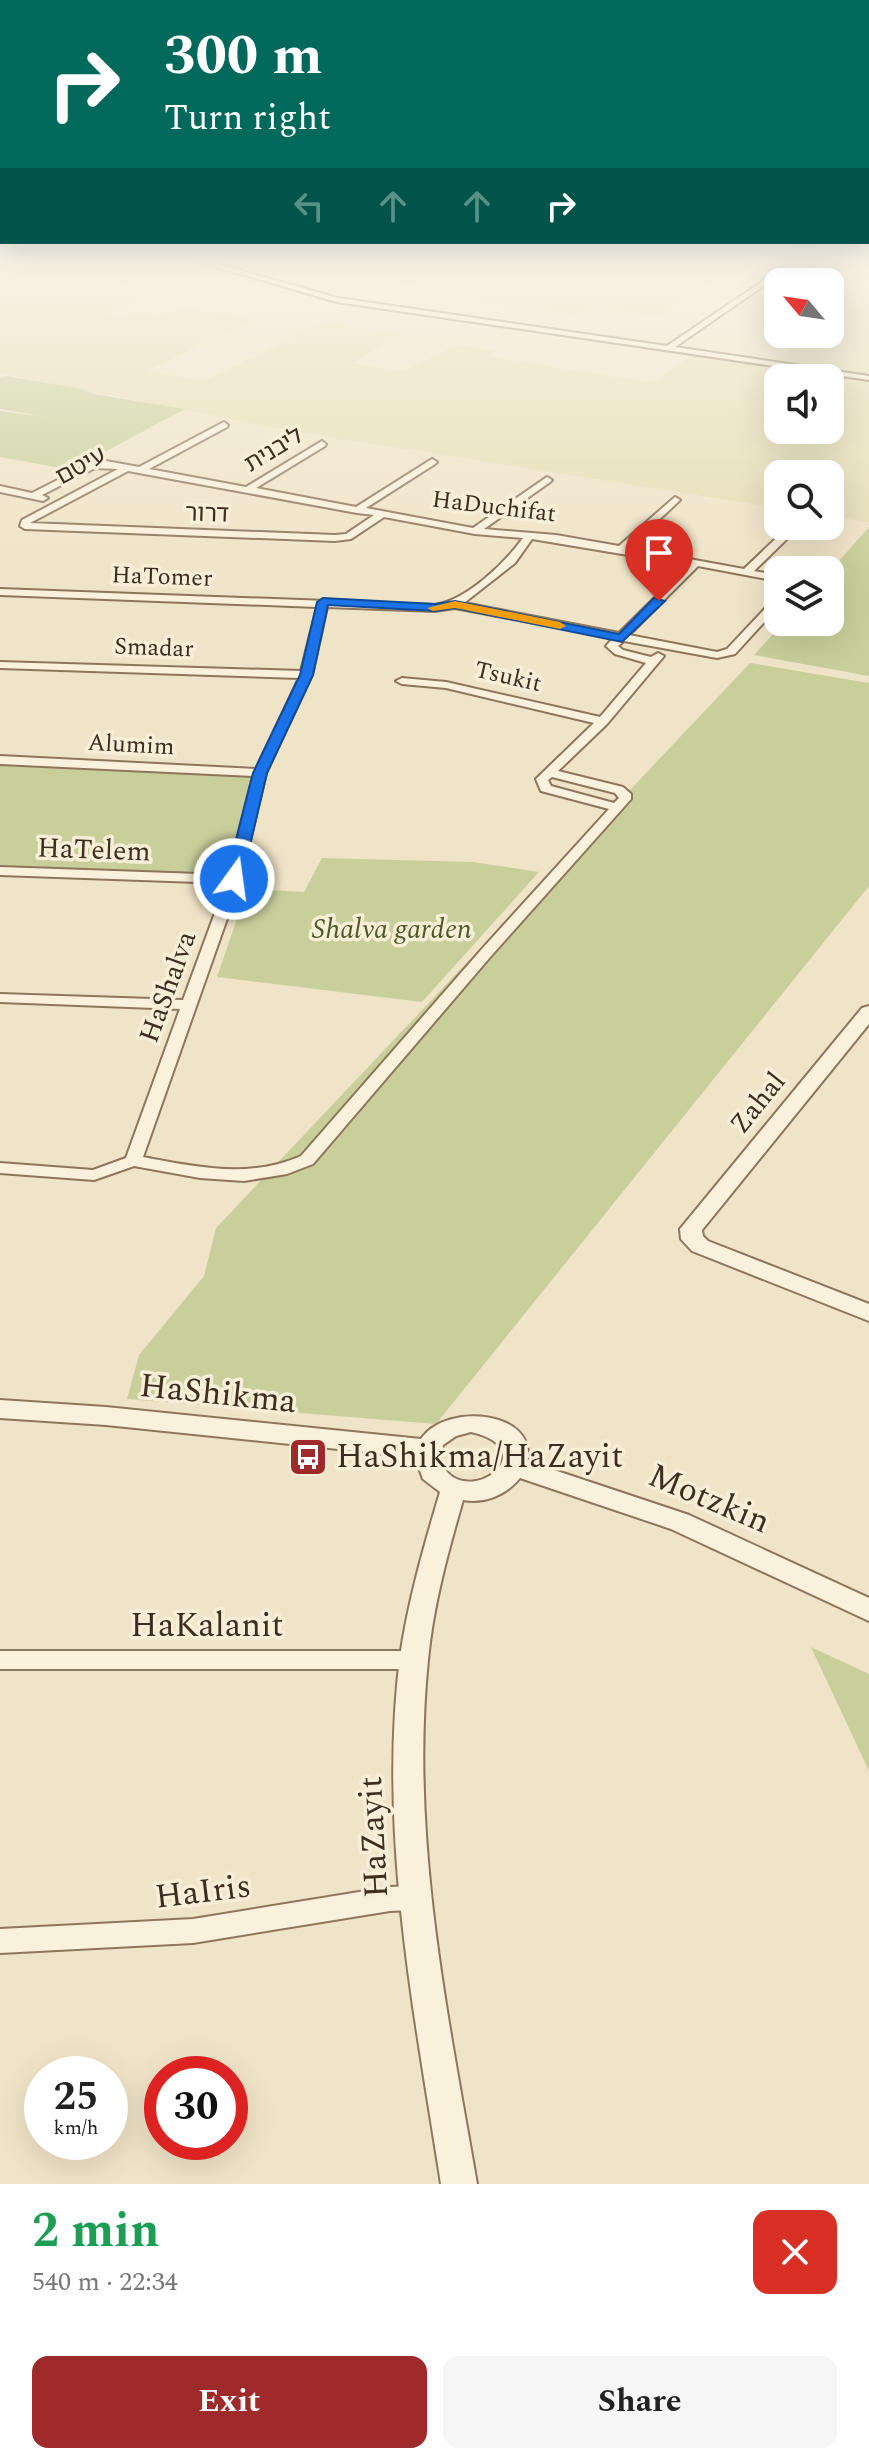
<!DOCTYPE html>
<html lang="en">
<head>
<meta charset="utf-8">
<style>
	body { margin:0; font-family:Spectral,"Noto Sans Hebrew",serif; background:#f6f6f6; color:#222; height:100vh; display:flex; flex-direction:column; font-size:30px; white-space:nowrap }
	* { box-sizing:border-box; margin:0 }
	p { font-size:26px; color:#767676 }
	.icon { flex:none; width:44px; height:44px; fill:none; stroke:currentColor; stroke-width:2; stroke-linecap:round; stroke-linejoin:round }
	.map { position:relative; height:2184px; overflow:hidden }
	.side { display:flex; flex-direction:column; background:#fff; flex:1 }
	.side>* { flex:none }
	.hud { position:absolute; left:0px; top:0px; width:870px; height:244px; box-shadow:0 8px 32px #0002; background:#00695c; color:#fff; overflow:hidden }
	.needle { width:52px; rotate:299deg }
	.tools { position:absolute; left:764px; top:268px; display:grid; gap:16px }
	.tools a { display:grid; place-items:center; width:80px; height:80px; border-radius:16px; background:#fff; box-shadow:0 8px 32px #0002; font-size:40px }
	.speed { position:absolute; left:24px; top:2056px; display:flex; gap:16px; font-size:40px; font-weight:700; text-align:center }
	.speed>* { display:grid; place-content:center; width:104px; height:104px; border-radius:50%; background:#fff; box-shadow:0 8px 32px #0002; line-height:1 }
	.speed small { font-size:20px; font-weight:400 }
	.speed .limit { border:12px solid #d22; background:#fff; color:#111 }
	.pin { position:absolute; display:grid; place-items:center; width:68px; height:68px; color:#fff; margin:-82px -34px; border-radius:50% 50% 50% 0; rotate:-45deg; box-shadow:0 0 8px #0007 }
	.pin .icon { rotate:45deg }
	.me { position:absolute; width:88px; margin:-44px; rotate:14deg; stroke-linejoin:round; filter:drop-shadow(0 0 6px #0008) }
	.turn { display:flex; align-items:center; gap:28px; height:168px; padding:0 32px; font-size:36px }
	.turn .icon { width:104px; height:104px; stroke-width:2.5 }
	.turn b { display:block; font-size:56px; line-height:68px }
	.lanes { display:flex; align-items:center; height:76px; padding:0 32px; background:#0003; justify-content:center; gap:40px; direction:ltr }
	.lanes .off { opacity:.35 }
	.round { display:grid; place-items:center; flex:none; width:84px; height:84px; border-radius:16px; background:#f6f6f6 }
	.summary { display:flex; align-items:center; justify-content:space-between; height:136px; padding:0 32px }
	h1 { font-size:48px; font-weight:700; line-height:60px; color:#1e9e55 }
	.button { display:flex; gap:16px; margin-top:auto; padding:16px 32px }
	.button a { flex:1; height:92px; border-radius:16px; background:#9e2a2b; color:#fff; font-size:32px; font-weight:700; line-height:92px; text-align:center }
	.button a+a { background:#f6f6f6; color:#222 }
	.map>svg:first-child { display:block }
	.farmland { fill:#e6deb5; fill-rule:evenodd }
	.green { fill:#c9cf9b }
	.lines { fill:none; stroke-linecap:round; stroke-linejoin:round }
	.minor-casing { stroke:#8d765c; stroke-width:4 }
	.tertiary-casing { stroke:#8d765c; stroke-width:4 }
	.minor { fill:#faf1dc; fill-rule:evenodd }
	.tertiary { fill:#faf1dc; fill-rule:evenodd }
	.route { fill:#1a73e8; stroke:#114b97; stroke-width:2 }
	.slow { fill:#f59e0b }
	.labels { text-anchor:middle; dominant-baseline:central; stroke-width:7; stroke-linejoin:round; paint-order:stroke }
	.far-street-label { font-size:24px; fill:#3d2e20; stroke:#f7eed8 }
	.street-label { font-size:28px; fill:#3d2e20; stroke:#f7eed8 }
	.park-label { font-size:28px; font-style:italic; fill:#4d5a26; stroke:#f7eed8 }
	.near-street-label { font-size:34px; fill:#3d2e20; stroke:#f7eed8 }
	.near-poi-label { font-size:34px; fill:#3d2e20; stroke:#f7eed8; text-anchor:start }
</style>
</head>
<body>
<div class="map">
<svg width="869" height="2184" viewBox="0 0 869 2184">
	<rect width="100%" height="100%" fill="#f0e4c8"/>
	<path class="farmland" d="M 0,260 L 85,260 L 61,269 L 90,277 L 101,274 L 132,279 L 114,286 L 153,292 L 107,314 L 125,318 L 138,313 L 158,317 L 181,308 L 252,319 L 147,371 L 204,381 L 323,323 L 399,335 L 352,363 L 403,371 L 457,345 L 496,351 L 489,356 L 652,383 L 693,356 L 766,367 L 794,348 L 765,343 L 778,332 L 830,334 L 830,322 L 854,306 L 869,308 L 869,522 L 830,516 L 830,474 L 778,474 L 778,508 L 286,430 L 0,373 ZM 778,378 L 830,378 L 830,430 L 778,430 Z
		M 325,260 L 613,260 L 662,266 L 670,260 L 728,269 L 658,317 L 589,307 L 577,315 L 460,299 L 434,294 L 379,274 Z"/>
	<path class="green" d="M 6,376 L 83,389 L 94,394 L 185,409 L 71,470 L 0,457 L 0,411 L 46,417 L 0,409 L 0,378 Z
		M 869,527 L 869,676 L 754,655 L 784,622 L 830,622 L 830,571 Z
		M 750,663 L 869,683 L 869,886 L 436,1424 L 127,1399 L 139,1355 L 204,1276 L 216,1228 Z
		M 0,760 L 260,773 L 234,879 L 0,871 Z
		M 322,858 L 473,862 L 539,872 L 422,1002 L 217,977 L 247,889 L 304,892 Z
		M 811,1647 L 869,1674 L 869,1771 Z"/>
	<g class="lines">
		<g class="minor-casing">
			<path id="minor" d="M 193,260 L 203,260 L 338,298 L 667,346 L 794,260 L 801,260 L 675,347 L 869,376 L 869,380 L 337,302 Z
				M 224,422 L 228,425 L 227,427 L 149,469 L 246,487 L 322,441 L 326,444 L 325,446 L 256,488 L 356,507 L 432,459 L 437,462 L 435,464 L 366,508 L 473,528 L 547,477 L 552,480 L 550,482 L 484,529 L 556,535 L 619,546 L 675,497 L 680,500 L 678,502 L 629,548 L 744,569 L 789,526 L 798,528 L 754,571 L 778,575 L 778,581 L 698,566 L 629,635 L 717,652 L 727,649 L 774,599 L 778,598 L 778,607 L 735,654 L 717,658 L 624,641 L 618,646 L 623,650 L 651,657 L 658,653 L 664,656 L 607,724 L 558,771 L 623,787 L 631,794 L 631,799 L 491,956 L 313,1164 L 287,1174 L 244,1181 L 200,1178 L 134,1166 L 94,1180 L 0,1173 L 0,1163 L 93,1170 L 126,1158 L 180,1009 L 0,1002 L 0,994 L 183,1000 L 226,883 L 0,875 L 0,867 L 228,875 L 253,776 L 0,764 L 0,756 L 256,769 L 299,678 L 0,668 L 0,662 L 301,671 L 317,607 L 0,595 L 0,589 L 435,605 C 467,600 504,564 523,538 L 475,534 L 384,517 L 351,539 L 335,541 L 25,529 L 20,526 L 22,520 L 118,469 L 95,468 L 42,495 L 48,498 L 43,501 L 0,492 L 0,486 L 32,493 L 93,462 L 106,461 L 139,467 ZM 128,471 L 357,513 L 374,515 L 346,534 L 335,535 L 30,523 ZM 532,539 L 688,565 L 619,633 L 464,603 L 515,563 ZM 327,607 L 435,611 L 455,608 L 613,638 L 606,646 L 615,654 L 646,663 L 600,717 L 446,682 L 402,678 L 396,681 L 402,684 L 446,688 L 594,723 L 536,779 L 541,791 L 609,809 L 481,950 L 301,1156 C 249,1179 197,1167 143,1157 L 241,879 L 266,773 L 312,675 ZM 552,777 L 615,793 L 619,798 L 614,803 L 551,786 L 548,780 Z
				M 0,1651 L 414,1651 L 422,1653 L 425,1660 L 422,1667 L 414,1669 L 0,1669 Z
				M 413,1886 L 422,1890 L 425,1898 L 422,1906 L 413,1910 L 390,1911 L 193,1943 L 0,1953 L 0,1929 L 193,1919 L 390,1887 Z"/>
		</g>
		<g class="tertiary-casing">
			<path id="tertiary" d="M 869,1006 L 869,1024 L 702,1230 L 703,1236 L 708,1241 L 869,1304 L 869,1321 L 692,1251 L 681,1239 L 680,1229 L 862,1008 Z
				M 0,1400 L 106,1407 L 421,1439 C 447,1401 538,1412 527,1461 L 689,1515 L 869,1598 L 869,1621 L 671,1529 L 520,1478 C 506,1495 485,1504 463,1500 C 448,1552 433,1606 428,1660 C 410,1836 447,2011 477,2184 L 441,2184 C 414,2011 378,1833 400,1657 C 408,1601 424,1546 440,1492 L 423,1479 L 415,1457 L 106,1425 L 0,1418 ZM 471,1432 C 549,1450 463,1514 440,1461 L 443,1445 L 456,1436 Z"/>
		</g>
		<use href="#minor" class="minor"/>
		<use href="#tertiary" class="tertiary"/>
	</g>
	<linearGradient id="sky" x2="0" y2="1"><stop stop-color="#8fbad6"/><stop offset="0.46" stop-color="#f8f3e6"/><stop offset="1" stop-color="#f8f3e6" stop-opacity="0"/></linearGradient>
	<rect width="869" height="566" fill="url(#sky)"/>
	<path class="route" d="M 323,598 L 435,604 L 455,601 L 619,634 L 654,598 L 665,601 L 622,642 L 455,608 L 435,611 L 328,605 L 313,675 L 267,773 L 242,879 L 234,883 L 228,882 L 226,879 L 253,773 L 300,675 L 317,602 Z"/>
	<path class="slow" d="M 455,601 L 560,622 L 566,626 L 560,629 L 455,608 L 433,611 L 427,608 Z"/>
	<defs>
		<g id="bus-square" transform="scale(2)"><rect x="-9" y="-9" width="18" height="18" rx="4" fill="#9e2a2b" stroke="#f7eed8"/><path d="M-5-6H5V4H4V6H2V4H-2V6H-4V4H-5ZM-3.5-4V0h7V-4ZM-3.5 1.2v1.5H-2V1.2ZM2 1.2v1.5H3.5V1.2Z" fill="#fff"/></g>
	</defs>
	<g fill-rule="evenodd">
		<use href="#bus-square" x="308" y="1457"/>
	</g>
	<g class="labels">
		<g class="far-street-label">
			<text transform="translate(274 450) rotate(-31)">ליבנית</text>
			<text transform="translate(81 466) rotate(-29)">עיטם</text>
			<text transform="translate(494 507) rotate(7)">HaDuchifat</text>
			<text transform="translate(207 514) rotate(2)">דרור</text>
			<text transform="translate(162 577) rotate(2)">HaTomer</text>
			<text transform="translate(154 648) rotate(2)">Smadar</text>
			<text transform="translate(508 677) rotate(13)">Tsukit</text>
			<text transform="translate(131 745) rotate(3)">Alumim</text>
		</g>
		<g class="street-label">
			<text transform="translate(94 850) rotate(2)">HaTelem</text>
			<text transform="translate(168 987) rotate(-70)">HaShalva</text>
			<text transform="translate(758 1103) rotate(-51)">Zahal</text>
		</g>
		<g class="park-label">
			<text x="392" y="929">Shalva garden</text>
		</g>
		<g class="near-street-label">
			<text transform="translate(218 1394) rotate(6)">HaShikma</text>
			<text transform="translate(709 1499) rotate(23)">Motzkin</text>
			<text x="207" y="1626">HaKalanit</text>
			<text transform="translate(374 1837) rotate(-93)">HaZayit</text>
			<text transform="translate(203 1892) rotate(-7)">HaIris</text>
		</g>
		<g class="near-poi-label">
			<text x="336" y="1457">HaShikma/HaZayit</text>
		</g>
	</g>
</svg>
<div class="tools">
<a><svg class="needle" viewBox="-14 -14 28 28"><path d="M0-13l5 13h-10z" fill="#e53935"/><path d="M0 13l5-13h-10z" fill="#767676"/></svg></a>
<a><svg class="icon" aria-label="sound" viewBox="0 0 24 24"><path d="M4 9h4l5-4v14l-5-4H4zM17 9q2 3 0 6"/></svg></a>
<a><svg class="icon" aria-label="search" viewBox="0 0 24 24"><circle cx="10" cy="10" r="6"/><path d="M15 15l6 6"/></svg></a>
<a><svg class="icon" aria-label="layers" viewBox="0 0 24 24"><path d="M12 4l9 5-9 5-9-5zM3 14l9 5 9-5"/></svg></a>
</div>
<div class="speed"><div>25<small>km/h</small></div><div class="limit">30</div></div>
<div class="pin" style="left:659px;top:601px;background:#d93025"><svg class="icon" aria-label="arrive" viewBox="0 0 24 24"><path d="M6 21V4h12l-3 4 3 4H6"/></svg></div>
<svg class="me" style="left:234px;top:879px" viewBox="-20 -20 40 40"><circle r="17" fill="#1a73e8" stroke="#fff" stroke-width="3"/><path d="M0-11L8 9 0 5-8 9z" fill="#fff"/></svg>
<div class="hud">
<div class="turn"><svg class="icon" aria-label="right" viewBox="0 0 24 24"><path d="M7 20v-9h11M14 6l5 5-5 5"/></svg><div><b>300 m</b>Turn right</div></div>
<div class="lanes"><svg class="icon off" aria-label="left" viewBox="0 0 24 24"><path d="M17 20v-9H6M10 6l-5 5 5 5"/></svg><svg class="icon off" aria-label="ahead" viewBox="0 0 24 24"><path d="M12 20V5M6 11l6-6 6 6"/></svg><svg class="icon off" aria-label="ahead" viewBox="0 0 24 24"><path d="M12 20V5M6 11l6-6 6 6"/></svg><svg class="icon" aria-label="right" viewBox="0 0 24 24"><path d="M7 20v-9h11M14 6l5 5-5 5"/></svg></div>
</div>
</div>
<section class="side">
<div class="summary"><div><h1>2 min</h1><p>540 m · 22:34</p></div><a class="round" style="background:#d93025;color:#fff"><svg class="icon" aria-label="close" viewBox="0 0 24 24"><path d="M6 6l12 12M18 6L6 18"/></svg></a></div>
<div class="button"><a>Exit</a><a>Share</a></div>
</section>
</body>
</html>
